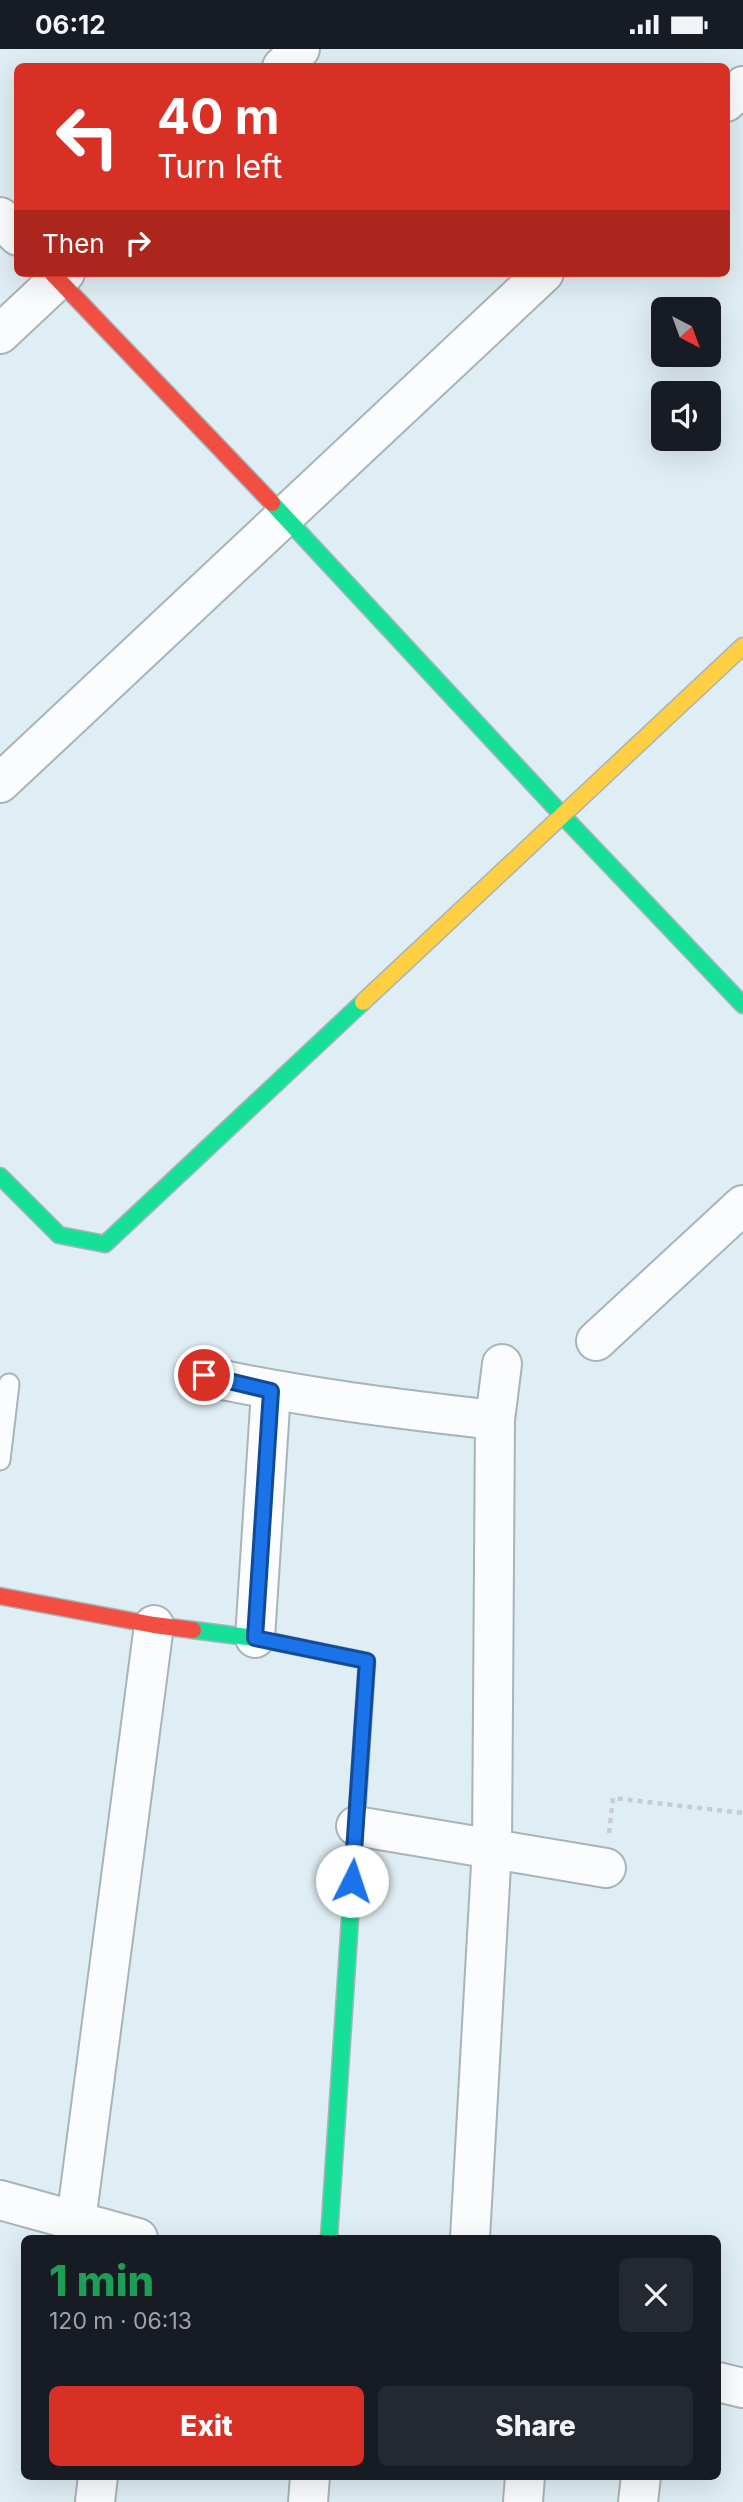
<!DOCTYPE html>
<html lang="en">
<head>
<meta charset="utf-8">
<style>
	body { margin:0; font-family:Inter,sans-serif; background:#242831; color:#f1f3f6; height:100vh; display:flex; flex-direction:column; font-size:26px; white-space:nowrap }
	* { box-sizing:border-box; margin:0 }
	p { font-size:23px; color:#9ea1a6 }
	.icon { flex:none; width:38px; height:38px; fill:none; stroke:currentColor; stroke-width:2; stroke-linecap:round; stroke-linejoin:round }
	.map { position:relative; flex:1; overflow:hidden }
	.panel { position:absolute; left:21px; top:2186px; width:700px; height:245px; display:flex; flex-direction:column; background:#171b24; border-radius:10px; box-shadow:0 7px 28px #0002 }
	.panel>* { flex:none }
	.top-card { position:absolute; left:14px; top:14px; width:716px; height:214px; border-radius:10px; box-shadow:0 7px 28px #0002; background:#d93025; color:#fff; overflow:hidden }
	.needle { width:46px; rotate:139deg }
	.fabs { position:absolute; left:651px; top:248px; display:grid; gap:14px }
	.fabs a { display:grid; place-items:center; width:70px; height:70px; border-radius:10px; background:#171b24; box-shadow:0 7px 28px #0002; font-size:35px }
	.pin { position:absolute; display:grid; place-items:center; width:60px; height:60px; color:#fff; margin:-30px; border:4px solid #fff; border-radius:50%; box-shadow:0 2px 7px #0007 }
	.me { position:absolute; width:77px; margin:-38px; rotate:4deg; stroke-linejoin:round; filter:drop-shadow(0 0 5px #0008) }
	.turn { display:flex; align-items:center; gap:24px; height:147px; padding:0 28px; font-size:32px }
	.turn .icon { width:91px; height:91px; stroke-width:2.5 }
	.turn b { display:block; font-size:49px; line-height:60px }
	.then { display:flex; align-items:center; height:66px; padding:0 28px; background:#0003; gap:14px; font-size:26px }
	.round { display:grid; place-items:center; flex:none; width:74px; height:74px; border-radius:10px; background:#242831 }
	.head { display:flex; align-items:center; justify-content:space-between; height:119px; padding:0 28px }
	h1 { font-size:42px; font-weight:800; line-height:52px; color:#1e9e55 }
	.primary-button { display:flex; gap:14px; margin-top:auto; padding:14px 28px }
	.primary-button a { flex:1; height:80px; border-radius:10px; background:#d93025; color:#fff; font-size:28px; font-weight:800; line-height:80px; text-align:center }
	.primary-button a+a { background:#242831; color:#f1f3f6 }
	.status { display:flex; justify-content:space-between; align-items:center; height:49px; padding:0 35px; background:#171b24; direction:ltr }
	.status svg { height:19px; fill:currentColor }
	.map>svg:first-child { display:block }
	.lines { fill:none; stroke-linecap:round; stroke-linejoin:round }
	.lane-casing { stroke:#a7b4b9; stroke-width:23 }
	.street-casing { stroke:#a7b4b9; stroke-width:42 }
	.fast-casing { stroke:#a7b4b9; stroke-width:19 }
	.slow-casing { stroke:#a7b4b9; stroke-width:19 }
	.jam-casing { stroke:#a7b4b9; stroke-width:19 }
	.path { stroke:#c7ccce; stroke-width:4.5; stroke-dasharray:5 5; stroke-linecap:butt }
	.lane { stroke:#fafcfd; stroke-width:19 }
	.street { stroke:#fafcfd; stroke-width:38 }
	.fast { stroke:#16e098; stroke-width:16 }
	.slow { stroke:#ffcf43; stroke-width:16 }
	.jam { stroke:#f24e42; stroke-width:16 }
	.route-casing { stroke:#114b97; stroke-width:18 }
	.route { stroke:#1a73e8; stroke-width:12 }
</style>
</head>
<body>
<div class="status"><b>06:12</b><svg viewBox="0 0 49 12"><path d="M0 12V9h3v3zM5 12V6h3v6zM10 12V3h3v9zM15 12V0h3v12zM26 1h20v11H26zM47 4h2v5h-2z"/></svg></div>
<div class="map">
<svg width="743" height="2453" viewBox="0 0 743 2453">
	<rect width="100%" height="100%" fill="#dfeef4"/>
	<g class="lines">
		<g class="lane-casing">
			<path id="lane" d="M 0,1411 L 9,1335"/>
		</g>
		<g class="street-casing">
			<path id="street" d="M 282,18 L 300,0
				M 726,53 L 743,37
				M 0,168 L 18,187
				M 0,285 L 65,224
				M 0,734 L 544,224
				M 596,1292 L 743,1156
				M 204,1327 C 300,1348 397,1360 495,1371
				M 255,1589 L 271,1342
				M 356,1777 L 606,1819
				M 0,2151 L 138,2189
				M 76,2172 L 154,1576
				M 470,2189 L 492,1798 L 495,1371 L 502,1315
				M 718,2333 L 743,2339
				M 95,2453 L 98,2427
				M 308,2453 L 310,2427
				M 523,2453 L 525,2427
				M 638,2453 L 641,2427"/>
		</g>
		<g class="fast-casing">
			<path id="fast" d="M 272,454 L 563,767 L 743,956
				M 0,1127 L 59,1186 L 105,1195 L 363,953
				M 193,1581 L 255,1589 L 367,1612 L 329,2189"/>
		</g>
		<g class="slow-casing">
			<path id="slow" d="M 363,953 L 743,597"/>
		</g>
		<g class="jam-casing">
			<path id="jam" d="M 52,224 L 272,454
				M 0,1547 L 154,1576 L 193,1581"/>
		</g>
		<path class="path" d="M 609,1784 L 613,1749 L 743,1764"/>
		<use href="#lane" class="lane"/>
		<use href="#street" class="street"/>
		<use href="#fast" class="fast"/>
		<use href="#slow" class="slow"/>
		<use href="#jam" class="jam"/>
	</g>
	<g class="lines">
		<g class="route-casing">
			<path id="route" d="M 204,1326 L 271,1342 L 255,1589 L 367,1612 L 352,1832"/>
		</g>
		<use href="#route" class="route"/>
	</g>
</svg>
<div class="fabs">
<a><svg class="needle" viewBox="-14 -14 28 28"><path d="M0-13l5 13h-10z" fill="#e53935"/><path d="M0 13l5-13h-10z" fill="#9ea1a6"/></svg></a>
<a><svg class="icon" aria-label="sound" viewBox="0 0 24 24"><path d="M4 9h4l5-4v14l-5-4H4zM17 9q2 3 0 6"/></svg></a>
</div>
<div class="pin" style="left:204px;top:1326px;background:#d93025"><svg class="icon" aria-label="arrive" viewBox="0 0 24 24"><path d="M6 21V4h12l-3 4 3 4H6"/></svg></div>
<svg class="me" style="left:352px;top:1832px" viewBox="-20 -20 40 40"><circle r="19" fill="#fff"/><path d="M0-13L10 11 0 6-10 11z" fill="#1a73e8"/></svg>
<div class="top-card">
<div class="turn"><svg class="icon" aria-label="left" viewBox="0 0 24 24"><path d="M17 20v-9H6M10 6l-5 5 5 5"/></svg><div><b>40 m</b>Turn left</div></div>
<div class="then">Then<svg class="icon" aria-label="right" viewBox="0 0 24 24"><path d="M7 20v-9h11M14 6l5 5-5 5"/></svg></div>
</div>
<section class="panel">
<div class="head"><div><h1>1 min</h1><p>120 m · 06:13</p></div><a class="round"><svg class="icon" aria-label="close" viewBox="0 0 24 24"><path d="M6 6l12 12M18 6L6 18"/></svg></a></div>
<div class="primary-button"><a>Exit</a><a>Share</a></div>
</section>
</div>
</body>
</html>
